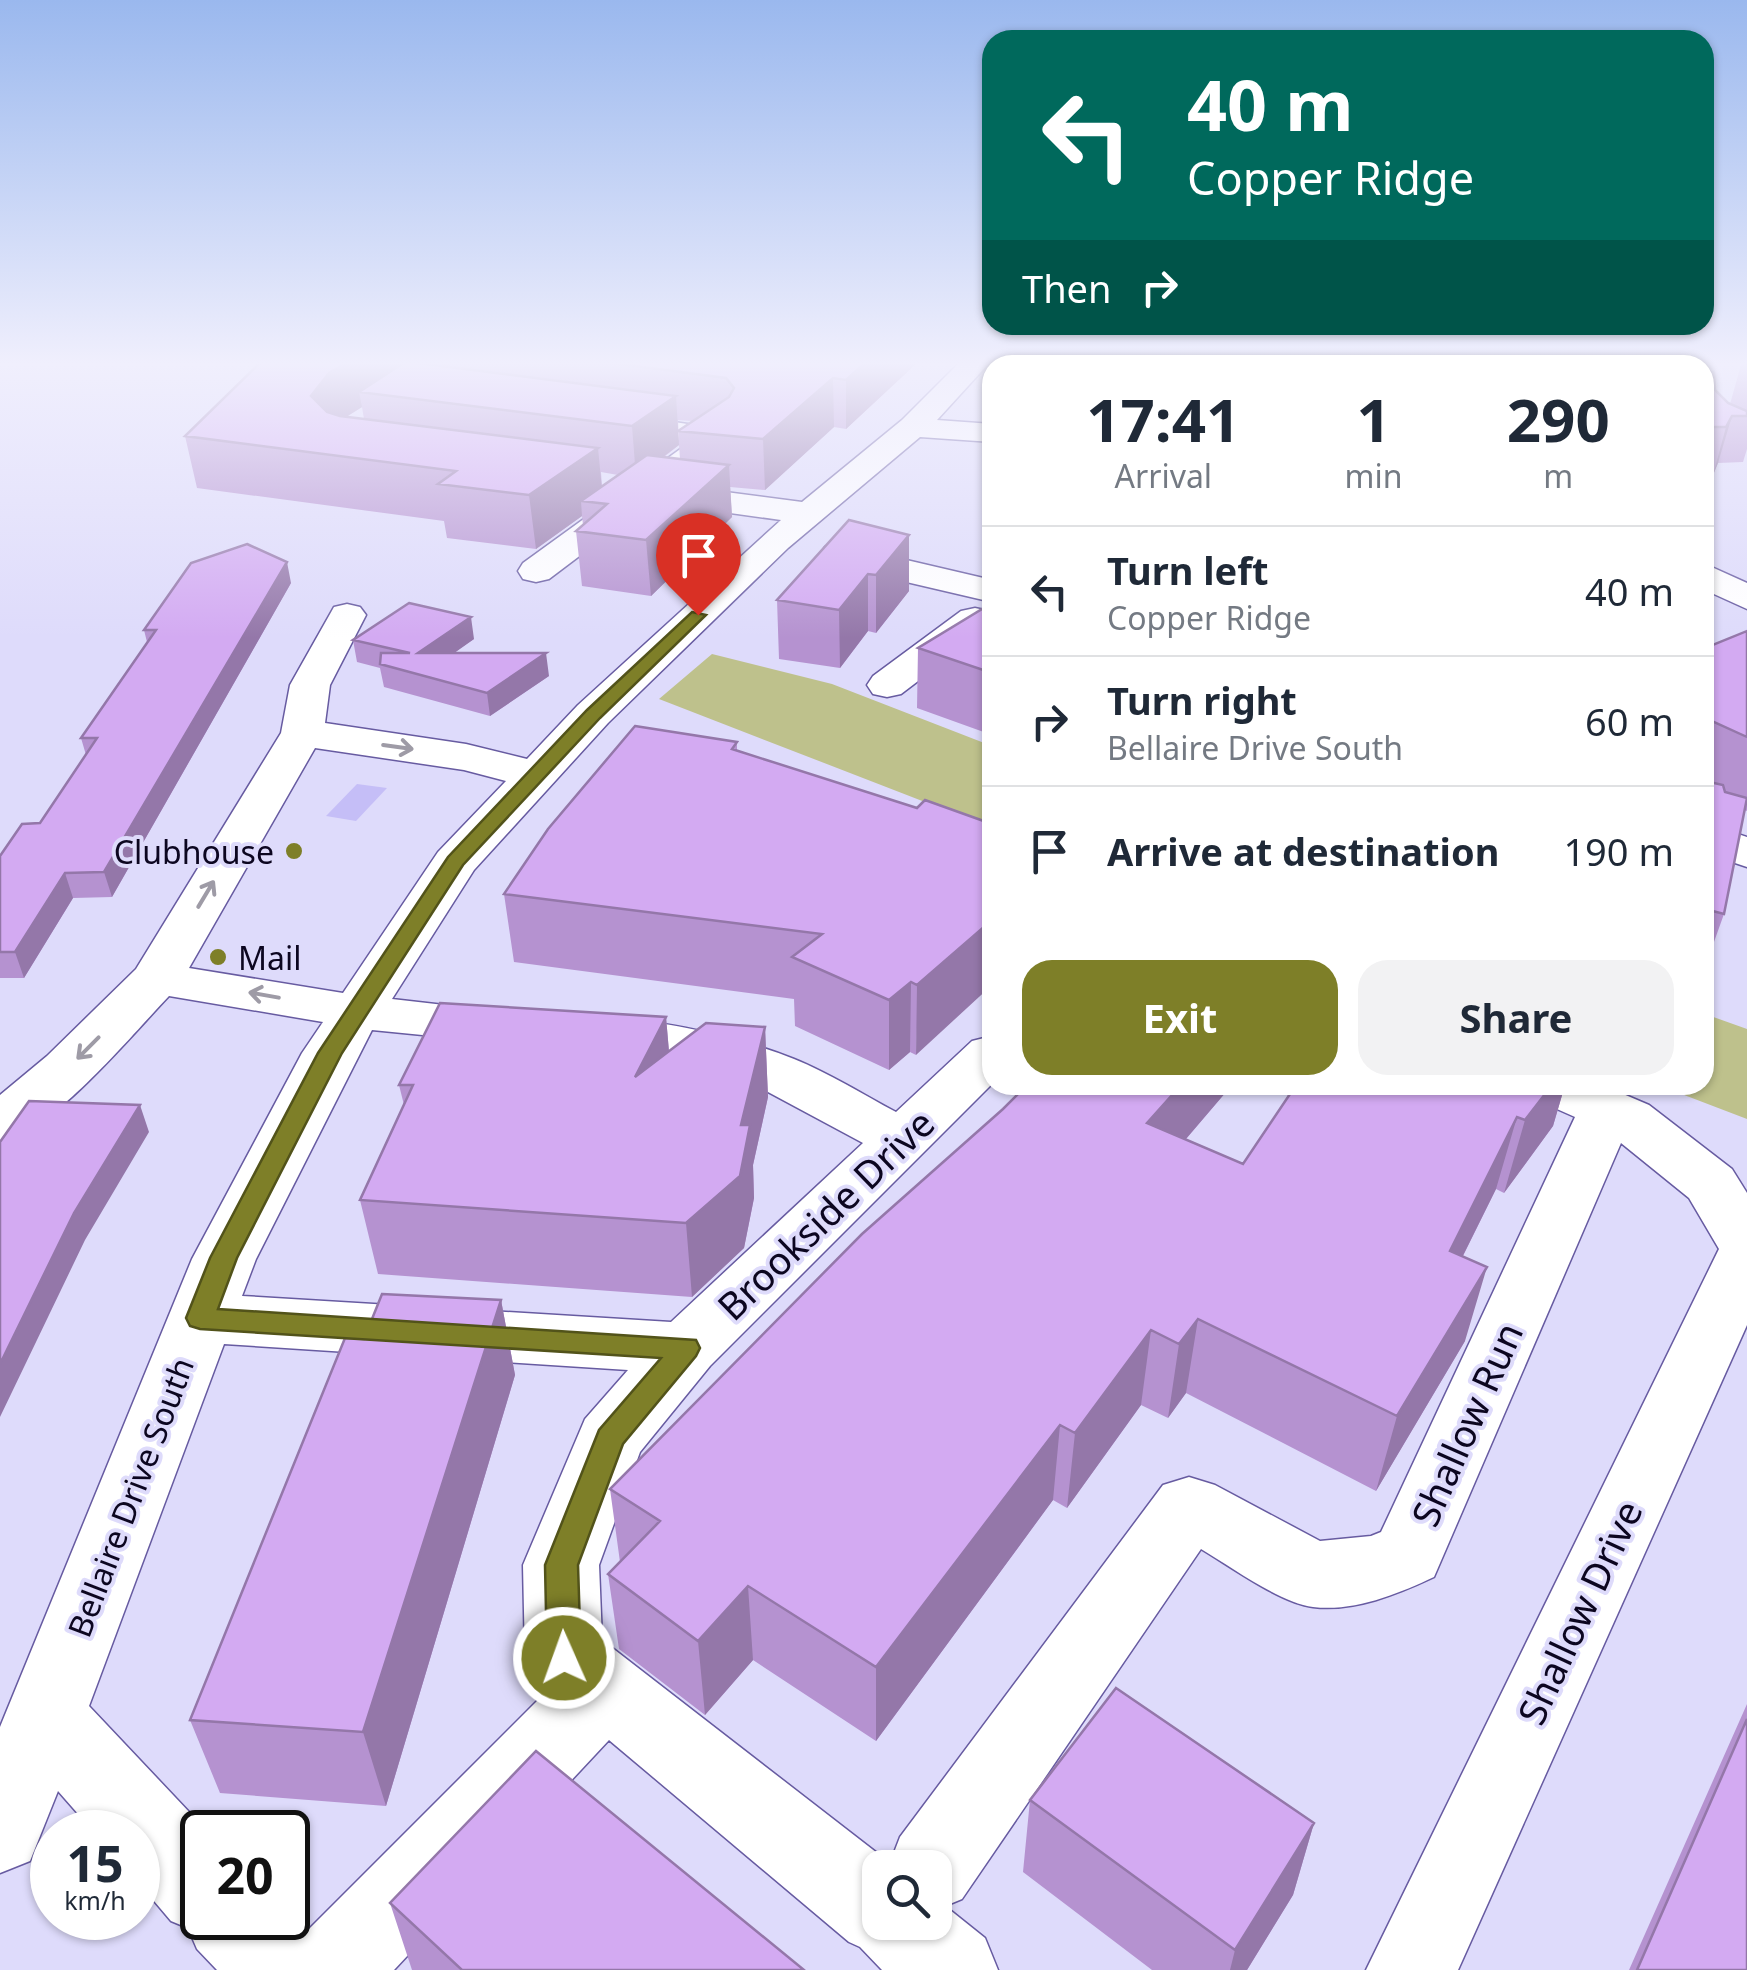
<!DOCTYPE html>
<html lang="en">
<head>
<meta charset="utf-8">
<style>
	body { margin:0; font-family:"Noto Sans",sans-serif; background:#f2f2f3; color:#1f2937; height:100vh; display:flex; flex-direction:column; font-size:38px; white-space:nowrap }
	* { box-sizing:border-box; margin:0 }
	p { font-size:32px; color:#747a83 }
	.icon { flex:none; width:55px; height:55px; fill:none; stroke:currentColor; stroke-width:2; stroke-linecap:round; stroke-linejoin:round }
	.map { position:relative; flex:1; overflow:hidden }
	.panel { position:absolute; left:982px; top:355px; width:732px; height:740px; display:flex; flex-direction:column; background:#fff; border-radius:30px; box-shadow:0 2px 8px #0004 }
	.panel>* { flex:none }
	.hud { position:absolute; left:982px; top:30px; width:732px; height:305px; border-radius:30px; box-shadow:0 2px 8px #0004; background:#00695c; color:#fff; overflow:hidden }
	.fabs { position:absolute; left:862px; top:1850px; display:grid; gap:20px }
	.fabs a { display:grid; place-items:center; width:90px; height:90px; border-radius:20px; background:#fff; box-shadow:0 2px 8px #0004; font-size:50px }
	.speed { position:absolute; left:30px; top:1810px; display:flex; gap:20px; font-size:50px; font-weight:700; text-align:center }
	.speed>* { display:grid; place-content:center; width:130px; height:130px; border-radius:50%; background:#fff; box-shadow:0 2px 8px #0004; line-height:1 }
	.speed small { font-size:25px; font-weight:400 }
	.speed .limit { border:5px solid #111; border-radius:15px; background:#fff; color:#111 }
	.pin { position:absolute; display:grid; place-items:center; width:85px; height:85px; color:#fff; margin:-102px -42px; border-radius:50% 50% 50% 0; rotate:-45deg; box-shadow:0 0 10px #0007 }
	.pin .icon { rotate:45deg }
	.me { position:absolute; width:110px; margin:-55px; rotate:358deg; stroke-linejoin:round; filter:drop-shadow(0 0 8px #0008) }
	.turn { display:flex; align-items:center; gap:35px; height:210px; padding:0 40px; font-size:45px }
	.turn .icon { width:130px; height:130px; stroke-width:2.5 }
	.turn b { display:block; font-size:70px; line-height:85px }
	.then { display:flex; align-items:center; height:95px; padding:0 40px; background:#0003; gap:20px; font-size:38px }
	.eta { display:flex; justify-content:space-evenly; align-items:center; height:170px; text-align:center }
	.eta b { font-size:60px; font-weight:700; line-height:70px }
	.primary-button { display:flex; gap:20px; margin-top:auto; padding:20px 40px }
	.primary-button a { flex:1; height:115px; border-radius:30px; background:#7e7f28; color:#fff; font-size:40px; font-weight:700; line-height:115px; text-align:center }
	.primary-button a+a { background:#f2f2f3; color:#1f2937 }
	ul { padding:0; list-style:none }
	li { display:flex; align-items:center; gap:30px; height:130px; padding:0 40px; border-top:2px solid #e0e1e3 }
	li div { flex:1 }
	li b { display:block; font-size:38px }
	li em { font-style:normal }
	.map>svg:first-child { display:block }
	.green { fill:#bec18c }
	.water { fill:#c5bef7 }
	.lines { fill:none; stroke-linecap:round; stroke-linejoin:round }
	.minor-casing { stroke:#675ba1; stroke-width:3 }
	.minor { fill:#fff; fill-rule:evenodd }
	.wall { fill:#b592d0; fill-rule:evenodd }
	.shaded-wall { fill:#9477a9 }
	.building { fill:#d3aaf2; stroke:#9477a9; stroke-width:2.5 }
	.oneway { stroke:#9e9ba6 }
	.route { fill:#7e7f28; stroke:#52531a; stroke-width:2.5 }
	.poi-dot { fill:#7e7f28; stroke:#dedbfb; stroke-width:4 }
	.labels { text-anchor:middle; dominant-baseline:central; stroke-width:8; stroke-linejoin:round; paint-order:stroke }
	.poi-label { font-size:32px; fill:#0c0620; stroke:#dedbfb; text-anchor:end }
	.street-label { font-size:32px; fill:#0c0620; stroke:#dedbfb }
	.near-street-label { font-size:38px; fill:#0c0620; stroke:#dedbfb }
</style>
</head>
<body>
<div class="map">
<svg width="1747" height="1970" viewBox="0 0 1747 1970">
	<rect width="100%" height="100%" fill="#dedbfb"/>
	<path class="green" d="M 712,654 L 832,684 L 992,746 L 992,828 L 659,699 Z
		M 1705,1014 L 1747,1029 L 1747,1119 L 1658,1085 L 1705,1085 Z"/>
	<path class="water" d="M 357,784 L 387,788 L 356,821 L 326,816 Z"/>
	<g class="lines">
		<g class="minor-casing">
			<path id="minor" d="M 960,362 L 990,362 L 937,420 L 992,424 L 992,442 L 920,437 L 788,548 L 608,723 L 474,870 L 392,999 L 522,1014 L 530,1026 L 522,1038 L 503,1043 L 372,1030 L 256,1259 L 242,1296 L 671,1322 L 863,1143 L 753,1084 L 669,1059 L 577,1047 L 569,1035 L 577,1023 C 630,1009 742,1038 794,1059 C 829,1073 862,1094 896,1112 L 972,1041 L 992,1036 L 992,1084 L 710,1366 L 640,1452 L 599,1565 L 602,1640 L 890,1863 L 900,1837 L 1163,1485 L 1189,1477 L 1215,1485 L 1320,1541 L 1371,1536 L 1381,1532 L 1575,1117 L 1532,1098 L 1524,1085 L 1602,1085 L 1649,1105 L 1732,1169 L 1747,1193 L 1747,1325 L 1458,1970 L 1366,1970 L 1719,1249 L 1689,1198 L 1621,1143 L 1434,1577 C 1398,1594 1354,1612 1313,1607 C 1280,1603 1230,1566 1201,1549 L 962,1899 L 945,1906 L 985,1938 L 998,1970 L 882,1970 L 860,1947 L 849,1942 L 609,1740 L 394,1970 L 217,1970 L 197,1949 L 188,1928 L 171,1921 L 138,1882 L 138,1832 L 94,1832 L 58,1791 L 30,1861 L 0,1873 L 0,1727 L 192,1259 L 302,1053 L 323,1022 L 169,996 C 129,1038 54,1129 0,1144 L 0,1095 L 47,1056 L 136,969 L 281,733 L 290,685 L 334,607 L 347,604 L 360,607 L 366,615 L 330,685 L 325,723 L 466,744 L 527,759 L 578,705 L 781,520 L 651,502 L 549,579 L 536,582 L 523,579 L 518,571 L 523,563 L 690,442 L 596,427 L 592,421 L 596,415 L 607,412 L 728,430 L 733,437 L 728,444 L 672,485 L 802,502 L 902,420 ZM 315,748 L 464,770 L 506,781 L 438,852 L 343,993 L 189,968 ZM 224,1344 L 628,1370 L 585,1419 L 523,1565 L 525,1658 L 536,1683 L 547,1691 L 306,1932 L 288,1914 L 288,1918 L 202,1918 L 202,1832 L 208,1832 L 89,1706 ZM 880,1868 L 935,1868 L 935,1922 L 880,1922 Z
				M 1249,362 L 1277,362 L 1279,365 L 1251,365 Z
				M 838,544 L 992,580 L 992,602 L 825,563 L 820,555 L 825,547 Z
				M 1705,564 L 1747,583 L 1747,609 L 1705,590 Z
				M 975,608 L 989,611 L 992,617 L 989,627 L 901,694 L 887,697 L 873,694 L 867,685 L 873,676 L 961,611 Z
				M 1705,823 L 1747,837 L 1747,867 L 1705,853 Z"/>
		</g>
		<use href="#minor" class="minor"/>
	</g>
	<path class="wall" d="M 432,362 L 428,365 L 441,366 L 441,362 L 918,362 L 846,429 L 834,427 L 765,490 L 730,487 L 732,517 L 651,596 L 582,586 L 576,531 L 583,525 L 582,516 L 536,549 L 447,538 L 444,521 L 197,488 L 185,436 ZM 362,407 L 364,419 L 346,417 ZM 678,420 L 692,421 L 678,431 L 680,459 L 664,457 L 679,445 ZM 601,472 L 618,475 L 602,486 Z
		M 1052,362 L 1255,362 L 1257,365 L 1051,365 Z
		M 1306,362 L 1692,362 L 1696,365 L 1308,365 Z
		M 1747,364 L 1747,449 L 1743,462 L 1718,463 L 1713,475 L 1705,475 L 1705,373 L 1715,390 L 1730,404 L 1741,365 Z
		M 849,520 L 909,591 L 876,633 L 868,631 L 840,668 L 779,659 L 777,600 Z
		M 291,583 L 112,897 L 73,898 L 24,978 L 0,978 L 0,856 L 40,823 L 86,755 L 81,738 L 147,642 L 144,630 Z
		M 992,603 L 992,735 L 917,708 L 918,648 Z
		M 1747,631 L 1747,811 L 1745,810 L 1724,914 L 1705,967 L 1705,648 Z
		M 474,639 L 453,653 L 549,676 L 490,716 L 384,687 L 380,668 L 357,662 L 353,640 Z
		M 737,742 L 737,750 L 917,808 L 925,800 L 916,1055 L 910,1052 L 889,1070 L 795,1026 L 794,999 L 514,962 L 504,894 Z
		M 666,1017 L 669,1051 L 765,1027 L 768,1097 L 753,1165 L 754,1198 L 744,1248 L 692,1297 L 378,1274 L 360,1200 L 404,1105 L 399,1085 Z
		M 1027,1085 L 1232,1085 L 1186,1139 L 1243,1164 L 1289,1096 L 1265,1085 L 1565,1085 L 1553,1126 L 1504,1193 L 1496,1189 L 1463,1256 L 1465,1341 L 1376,1491 L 1186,1393 L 1168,1418 L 1141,1405 L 1067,1508 L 1053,1500 L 876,1741 L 753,1660 L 705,1715 L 619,1649 L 608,1574 L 620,1562 L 610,1489 Z
		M 501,1300 L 515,1375 L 386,1806 L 220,1793 L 190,1720 L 364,1339 Z
		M 1747,1704 L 1747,1970 L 1629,1970 Z
		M 1030,1800 L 1314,1823 L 1293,1895 L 1247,1970 L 1152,1970 L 1023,1872 Z
		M 390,1903 L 804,1970 L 412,1970 Z"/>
	<path class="shaded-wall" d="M 348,362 L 432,362 L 381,395 L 359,392 L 362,407 L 338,422 L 320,445 L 311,396 L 329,373 Z
		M 866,362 L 918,362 L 846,429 L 846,380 Z
		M 833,378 L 834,427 L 765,490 L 763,439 Z
		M 676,396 L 679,445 L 636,477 L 632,426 Z
		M 1732,416 L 1718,463 L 1713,475 L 1726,427 Z
		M 598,448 L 603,500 L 581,501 L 582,516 L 536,549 L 529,495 Z
		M 729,465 L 732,517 L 651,596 L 646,540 Z
		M 909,535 L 909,591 L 876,633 L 876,575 Z
		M 287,562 L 291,583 L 112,897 L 104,872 Z
		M 868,574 L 868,631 L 840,668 L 839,610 Z
		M 471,617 L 474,639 L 422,676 L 418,653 Z
		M 546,653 L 549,676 L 490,716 L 487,693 Z
		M 65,873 L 73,898 L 24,978 L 15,952 Z
		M 992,920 L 992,985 L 916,1055 L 917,985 Z
		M 911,982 L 910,1052 L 889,1070 L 889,1000 Z
		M 666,1017 L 672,1088 L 635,1077 Z
		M 765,1027 L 768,1097 L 753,1165 L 754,1198 L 744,1248 L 692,1297 L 686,1223 L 741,1125 Z
		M 1181,1085 L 1232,1085 L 1138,1195 L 1147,1123 Z
		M 1552,1085 L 1565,1085 L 1553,1126 L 1504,1193 L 1525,1120 Z
		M 140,1105 L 149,1132 L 85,1240 L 0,1417 L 0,1364 L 74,1213 Z
		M 1517,1117 L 1496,1189 L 1429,1324 L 1450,1251 Z
		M 1487,1267 L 1465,1341 L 1376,1491 L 1397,1416 Z
		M 501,1300 L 515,1375 L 386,1806 L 363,1732 Z
		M 1198,1319 L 1186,1393 L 1168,1418 L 1179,1344 Z
		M 1151,1330 L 1141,1405 L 1067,1508 L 1075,1433 Z
		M 1060,1425 L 1053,1500 L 876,1741 L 876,1667 Z
		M 748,1586 L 753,1660 L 705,1715 L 698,1641 Z
		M 1314,1823 L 1293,1895 L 1247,1970 L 1230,1970 L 1235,1950 Z"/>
	<path class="building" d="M 261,362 L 348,362 L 329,373 L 311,396 L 327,412 L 340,416 L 598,448 L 529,495 L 438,484 L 456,471 L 185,436 Z
		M 405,362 L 410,362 L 676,396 L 632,426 L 359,392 Z
		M 605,362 L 866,362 L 846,380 L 833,378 L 763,439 L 678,431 L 729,397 L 734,388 L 726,378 Z
		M 1095,362 L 1255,362 L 1257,365 L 1096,365 Z
		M 1342,362 L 1692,362 L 1696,365 L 1344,365 Z
		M 1714,372 L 1715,390 L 1728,403 L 1747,411 L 1747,416 L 1732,416 L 1726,427 L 1705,427 L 1705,373 Z
		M 647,455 L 729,465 L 646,540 L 576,531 L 607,504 L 581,501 Z
		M 849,520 L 909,535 L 876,575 L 868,574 L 839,610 L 777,600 Z
		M 247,544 L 287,562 L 104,872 L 65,873 L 15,952 L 0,952 L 0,856 L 22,824 L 40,823 L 97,738 L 81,738 L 156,630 L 144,630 L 191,563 Z
		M 409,603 L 471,617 L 418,653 L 546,653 L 487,693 L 380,664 L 381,653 L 410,653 L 353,640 Z
		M 992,603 L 992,673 L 918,648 Z
		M 1747,631 L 1747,737 L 1705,718 L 1705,648 Z
		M 635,726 L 737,742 L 732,749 L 917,808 L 925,800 L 992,824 L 992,920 L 917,985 L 911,982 L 889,1000 L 792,957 L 822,934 L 504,894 L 548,829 Z
		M 1705,781 L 1723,785 L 1725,792 L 1747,798 L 1724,914 L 1705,909 Z
		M 440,1003 L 666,1017 L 635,1077 L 706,1023 L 765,1027 L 741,1125 L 750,1125 L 740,1176 L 686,1223 L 360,1200 L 413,1085 L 399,1085 Z
		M 1027,1085 L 1181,1085 L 1147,1123 L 1243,1164 L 1296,1085 L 1552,1085 L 1525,1120 L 1517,1117 L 1450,1251 L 1487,1267 L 1397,1416 L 1198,1319 L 1179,1344 L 1151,1330 L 1075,1433 L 1060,1425 L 876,1667 L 748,1586 L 698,1641 L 608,1574 L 660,1521 L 610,1489 L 862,1234 L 1003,1109 Z
		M 29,1101 L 140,1105 L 74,1213 L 0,1364 L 0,1142 Z
		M 382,1294 L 501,1300 L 363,1732 L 190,1720 L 345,1338 L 364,1339 Z
		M 1116,1688 L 1314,1823 L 1235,1950 L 1030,1800 Z
		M 1747,1719 L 1747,1970 L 1637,1970 Z
		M 536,1751 L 804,1970 L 462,1970 L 390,1903 Z"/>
	<defs><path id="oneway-shaft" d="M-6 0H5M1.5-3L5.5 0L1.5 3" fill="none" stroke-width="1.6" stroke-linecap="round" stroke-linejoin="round" transform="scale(2.5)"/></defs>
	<g class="oneway">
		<use href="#oneway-shaft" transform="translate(398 747) rotate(8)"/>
		<use href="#oneway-shaft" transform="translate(206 894) rotate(-59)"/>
		<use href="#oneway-shaft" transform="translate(264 995) rotate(-170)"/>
		<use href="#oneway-shaft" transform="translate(88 1048) rotate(135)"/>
	</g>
	<linearGradient id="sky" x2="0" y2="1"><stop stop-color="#9ab8ee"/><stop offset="0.57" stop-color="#f0effd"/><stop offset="1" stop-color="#f0effd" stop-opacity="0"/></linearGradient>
	<rect width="1747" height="638" fill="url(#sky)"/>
	<path class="route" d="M 692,612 L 706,615 L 600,718 L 463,865 L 342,1053 L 237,1258 L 218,1309 L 696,1340 L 700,1348 L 696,1356 L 623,1444 L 578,1565 L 581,1658 L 576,1669 L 564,1673 L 552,1669 L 547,1658 L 545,1565 L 599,1430 L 661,1358 L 200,1329 L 190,1326 L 186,1318 L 210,1258 L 318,1053 L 448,857 L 587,710 Z"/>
	<g class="poi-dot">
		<circle cx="294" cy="851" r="10"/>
		<circle cx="218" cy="957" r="10"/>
	</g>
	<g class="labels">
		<g class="poi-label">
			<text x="274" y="851">Clubhouse</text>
			<text x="238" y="957" text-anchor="start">Mail</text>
		</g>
		<g class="street-label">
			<text transform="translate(130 1497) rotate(-69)">Bellaire Drive South</text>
		</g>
		<g class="near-street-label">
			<text transform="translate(825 1214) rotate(-44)">Brookside Drive</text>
			<text transform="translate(1466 1424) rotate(-66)">Shallow Run</text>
			<text transform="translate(1579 1612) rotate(-65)">Shallow Drive</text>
		</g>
	</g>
</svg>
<div class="fabs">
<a><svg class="icon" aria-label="search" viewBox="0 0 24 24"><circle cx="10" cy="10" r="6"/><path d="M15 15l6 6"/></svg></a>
</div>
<div class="speed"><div>15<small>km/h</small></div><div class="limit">20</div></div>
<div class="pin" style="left:698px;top:615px;background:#d93025"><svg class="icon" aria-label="arrive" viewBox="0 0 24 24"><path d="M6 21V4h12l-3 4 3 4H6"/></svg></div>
<svg class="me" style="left:564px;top:1658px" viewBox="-20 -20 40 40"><circle r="17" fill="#7e7f28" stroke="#fff" stroke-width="3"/><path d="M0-11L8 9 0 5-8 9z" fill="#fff"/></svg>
<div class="hud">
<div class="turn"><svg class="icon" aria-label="left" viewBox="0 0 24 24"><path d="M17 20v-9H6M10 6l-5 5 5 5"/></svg><div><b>40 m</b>Copper Ridge</div></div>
<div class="then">Then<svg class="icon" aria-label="right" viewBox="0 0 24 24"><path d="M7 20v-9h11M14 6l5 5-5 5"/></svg></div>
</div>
<section class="panel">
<div class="eta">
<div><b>17:41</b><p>Arrival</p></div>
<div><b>1</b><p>min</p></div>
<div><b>290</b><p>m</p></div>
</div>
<ul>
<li><svg class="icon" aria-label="left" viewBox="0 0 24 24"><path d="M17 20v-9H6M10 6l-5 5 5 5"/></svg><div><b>Turn left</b><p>Copper Ridge</p></div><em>40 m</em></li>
<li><svg class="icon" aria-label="right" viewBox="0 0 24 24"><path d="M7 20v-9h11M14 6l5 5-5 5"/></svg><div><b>Turn right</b><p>Bellaire Drive South</p></div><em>60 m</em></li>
<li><svg class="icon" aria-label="arrive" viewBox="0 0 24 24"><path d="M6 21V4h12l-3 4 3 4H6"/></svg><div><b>Arrive at destination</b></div><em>190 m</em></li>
</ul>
<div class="primary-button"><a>Exit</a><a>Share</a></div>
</section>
</div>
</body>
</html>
